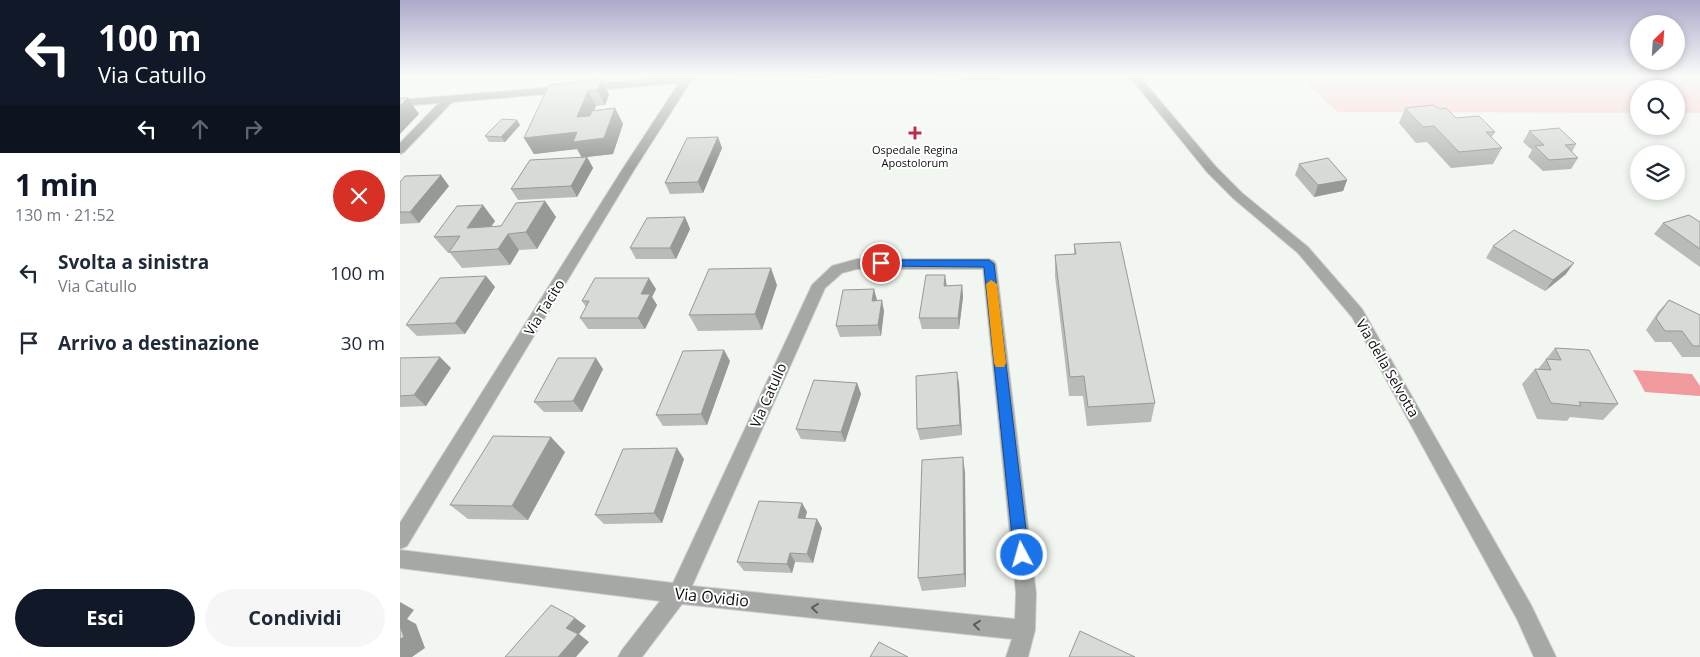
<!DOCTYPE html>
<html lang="it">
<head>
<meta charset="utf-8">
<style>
	body { margin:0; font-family:"Open Sans",sans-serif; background:#f6f6f7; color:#1f2937; height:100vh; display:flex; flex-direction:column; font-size:19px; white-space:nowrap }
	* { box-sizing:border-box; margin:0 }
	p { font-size:16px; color:#747a83 }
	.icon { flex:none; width:28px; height:28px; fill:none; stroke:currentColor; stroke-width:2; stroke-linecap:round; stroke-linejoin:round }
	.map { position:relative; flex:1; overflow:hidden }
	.panel { display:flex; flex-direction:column; background:#fff; width:400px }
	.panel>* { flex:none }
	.banner { background:#111827; color:#fff; overflow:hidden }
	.needle { width:32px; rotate:25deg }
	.buttons { position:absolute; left:1230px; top:15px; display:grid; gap:10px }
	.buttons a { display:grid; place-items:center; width:55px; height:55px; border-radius:50%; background:#fff; box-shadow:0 2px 8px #0003; font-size:25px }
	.pin { position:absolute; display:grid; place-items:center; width:42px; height:42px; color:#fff; margin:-21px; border:2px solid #fff; border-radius:50%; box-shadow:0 1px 5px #0007 }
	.me { position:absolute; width:55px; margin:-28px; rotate:354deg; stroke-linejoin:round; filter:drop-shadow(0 0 4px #0008) }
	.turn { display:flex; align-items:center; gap:18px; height:105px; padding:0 15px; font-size:22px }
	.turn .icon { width:65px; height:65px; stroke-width:2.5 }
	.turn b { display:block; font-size:35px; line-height:42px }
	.lanes { display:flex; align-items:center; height:48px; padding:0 15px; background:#0003; justify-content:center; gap:25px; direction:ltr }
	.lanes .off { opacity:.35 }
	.round { display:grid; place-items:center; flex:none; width:52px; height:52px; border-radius:26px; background:#f6f6f7 }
	.headline { display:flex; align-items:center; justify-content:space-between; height:85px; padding:0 15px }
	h1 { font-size:30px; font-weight:700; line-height:38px; color:#111827 }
	.primary-button { display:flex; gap:10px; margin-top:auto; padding:10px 15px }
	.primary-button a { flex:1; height:58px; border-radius:30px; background:#111827; color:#fff; font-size:20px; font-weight:700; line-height:58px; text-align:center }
	.primary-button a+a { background:#f6f6f7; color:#1f2937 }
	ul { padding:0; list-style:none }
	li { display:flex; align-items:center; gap:15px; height:70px; padding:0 15px }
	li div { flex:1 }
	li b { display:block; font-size:19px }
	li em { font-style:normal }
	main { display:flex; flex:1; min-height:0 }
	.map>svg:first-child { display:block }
	.green { fill:#fad5d5 }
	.water { fill:#f09a9d }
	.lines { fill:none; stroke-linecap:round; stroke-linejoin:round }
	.minor-casing { stroke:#cdd1cd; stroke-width:2 }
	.minor { fill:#a6a8a6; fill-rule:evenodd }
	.wall { fill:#b9bbb8 }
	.shaded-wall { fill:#969996 }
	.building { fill:#d7dad6; stroke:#969996 }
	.oneway { stroke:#5a5b5a }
	.route { fill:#1a73e8; stroke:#114b97 }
	.slow { fill:#f59e0b }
	.poi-dot { fill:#be2d45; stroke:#fff; stroke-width:2 }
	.labels { text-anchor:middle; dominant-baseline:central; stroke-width:4; stroke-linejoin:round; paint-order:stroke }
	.far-poi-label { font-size:11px; fill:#0d0e0d; stroke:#fff }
	.street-label { font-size:14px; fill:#0d0e0d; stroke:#fff }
	.near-street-label { font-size:16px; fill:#0d0e0d; stroke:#fff }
</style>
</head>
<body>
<main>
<section class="panel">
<div class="banner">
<div class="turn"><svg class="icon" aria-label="left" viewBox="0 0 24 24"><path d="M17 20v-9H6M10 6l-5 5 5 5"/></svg><div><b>100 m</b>Via Catullo</div></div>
<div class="lanes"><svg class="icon" aria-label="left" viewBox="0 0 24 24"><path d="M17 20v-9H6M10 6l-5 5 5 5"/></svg><svg class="icon off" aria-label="ahead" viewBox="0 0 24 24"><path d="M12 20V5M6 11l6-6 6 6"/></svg><svg class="icon off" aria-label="right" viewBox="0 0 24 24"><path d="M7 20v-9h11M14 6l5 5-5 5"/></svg></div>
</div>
<div class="headline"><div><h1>1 min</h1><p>130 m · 21:52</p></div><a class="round" style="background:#d93025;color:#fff"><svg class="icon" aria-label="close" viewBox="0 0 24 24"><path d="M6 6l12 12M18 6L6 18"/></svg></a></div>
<ul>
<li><svg class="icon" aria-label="left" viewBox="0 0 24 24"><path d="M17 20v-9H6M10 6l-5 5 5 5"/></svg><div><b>Svolta a sinistra</b><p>Via Catullo</p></div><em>100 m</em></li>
<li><svg class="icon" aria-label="arrive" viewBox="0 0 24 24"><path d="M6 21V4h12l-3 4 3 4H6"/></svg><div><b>Arrivo a destinazione</b></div><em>30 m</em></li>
</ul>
<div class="primary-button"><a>Esci</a><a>Condividi</a></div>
</section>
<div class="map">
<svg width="1300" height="657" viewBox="0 0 1300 657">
	<rect width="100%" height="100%" fill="#f2f6f1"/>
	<path class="green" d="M 898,76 L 1300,76 L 1300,113 L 1276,113 L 1276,89 L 1239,89 L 1239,113 L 938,112 Z"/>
	<path class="water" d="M 1233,370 L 1292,374 L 1300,386 L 1300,396 L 1245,392 Z"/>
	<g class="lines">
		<g class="minor-casing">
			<path id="minor" d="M 284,76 L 294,76 L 234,170 L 7,546 L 0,549 L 0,523 L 222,170 L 279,83 L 52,102 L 4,152 L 0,154 L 0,143 L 39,103 L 0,106 L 0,100 Z
				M 729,76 L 739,76 L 816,167 L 842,193 L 908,247 L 962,309 L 1131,605 L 1156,657 L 1134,657 L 1117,619 L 952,317 L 898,253 L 834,199 L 808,173 Z
				M 457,259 L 589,259 L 594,261 L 596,264 L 636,593 L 635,630 L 628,657 L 606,657 L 612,639 L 282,604 L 242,657 L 218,657 L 222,650 L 260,601 L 0,568 L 0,550 L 273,583 L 412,285 L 432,266 ZM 457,269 L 583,269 L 616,593 L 615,619 L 292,586 L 425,288 L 442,273 Z"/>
		</g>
		<use href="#minor" class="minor"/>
	</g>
	<path class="wall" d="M 330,76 L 431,76 L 414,79 Z
		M 540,76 L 600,76 L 598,81 L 540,78 Z
		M 202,79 L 209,95 L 205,105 L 196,106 L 194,110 L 215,108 L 223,124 L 213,154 L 187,157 L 193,168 L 177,197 L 118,200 L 111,189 L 182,157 L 177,149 L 134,154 L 124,138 Z
		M 1005,108 L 1056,118 L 1095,132 L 1091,138 L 1102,148 L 1093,164 L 1051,168 L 1027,142 L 1016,143 L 999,123 Z
		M 117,120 L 120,125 L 105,142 L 89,142 L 85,136 Z
		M 1129,131 L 1176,144 L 1172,152 L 1178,158 L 1171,169 L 1143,171 L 1128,157 L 1132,150 L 1123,142 Z
		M 318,137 L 322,148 L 303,193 L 270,194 L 265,183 Z
		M 899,164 L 947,180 L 943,191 L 914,197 L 895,175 Z
		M 0,182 L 49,186 L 19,223 L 0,224 Z
		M 145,201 L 156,217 L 137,249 L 119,250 L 110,265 L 62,268 L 50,253 L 48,253 L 34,237 L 95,221 L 91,227 L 101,226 Z
		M 285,217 L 290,229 L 276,259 L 236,259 L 230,248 Z
		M 1300,222 L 1300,267 L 1254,234 L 1263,223 Z
		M 674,244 L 755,403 L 751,422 L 687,426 L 683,396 L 669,396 L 655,276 L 655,255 L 674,254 Z
		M 1093,246 L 1166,274 L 1145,291 L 1086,258 Z
		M 86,276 L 95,287 L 65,334 L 17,336 L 6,325 Z
		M 377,285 L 362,330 L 298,331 L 289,315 Z
		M 562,285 L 563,297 L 559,329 L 522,329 L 519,318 L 547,286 Z
		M 256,289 L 252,297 L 257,305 L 245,329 L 188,329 L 180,318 L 186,307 L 182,301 Z
		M 477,300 L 484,311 L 481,336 L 440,337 L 436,326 Z
		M 1269,300 L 1300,315 L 1300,357 L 1282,357 L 1271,342 L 1255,342 L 1246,330 L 1258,312 Z
		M 1155,348 L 1218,404 L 1203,420 L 1170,417 L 1167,421 L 1137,419 L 1122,384 L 1135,369 L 1138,369 Z
		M 0,358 L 51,368 L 26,406 L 0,407 Z
		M 330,361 L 307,425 L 263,426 L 256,415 Z
		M 203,369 L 182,412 L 144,412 L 134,402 Z
		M 457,383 L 461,394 L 445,442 L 401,439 L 396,429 Z
		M 559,383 L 562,435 L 520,440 L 517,429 Z
		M 165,452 L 128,520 L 68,519 L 50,505 Z
		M 284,459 L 262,523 L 204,524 L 195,515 Z
		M 565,472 L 566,587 L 522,591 L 518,578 Z
		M 402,503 L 407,512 L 405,518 L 422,528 L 413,563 L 395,562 L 392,573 L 344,571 L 337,562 Z"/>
	<path class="shaded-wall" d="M 413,76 L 431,76 L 414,79 Z
		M 202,79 L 209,95 L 205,105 L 197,90 Z
		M 188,91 L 196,106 L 185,133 L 177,117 Z
		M 8,98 L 19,114 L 0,134 L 0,106 Z
		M 215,108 L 223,124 L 213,154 L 187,157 L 193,168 L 177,197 L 171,186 L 182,158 L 177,149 L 134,154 L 124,138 Z
		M 117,120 L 120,125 L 105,142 L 101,137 Z
		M 318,137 L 322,148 L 303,193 L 298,182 Z
		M 41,175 L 49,186 L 19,223 L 10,212 Z
		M 947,180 L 943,191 L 914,197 L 918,185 Z
		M 145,201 L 156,217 L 137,249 L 126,232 Z
		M 83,205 L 95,221 L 79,244 L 67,228 Z
		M 285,217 L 290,229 L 276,259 L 270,248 Z
		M 108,234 L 119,250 L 110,265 L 98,249 Z
		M 1174,263 L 1166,274 L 1145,291 L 1153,280 Z
		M 371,268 L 377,285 L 362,330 L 355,314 Z
		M 545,275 L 547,287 L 544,286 Z
		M 86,276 L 95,287 L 65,334 L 55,323 Z
		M 249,278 L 256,289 L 252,297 L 257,305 L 245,329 L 238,318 L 241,294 Z
		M 562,285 L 563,297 L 559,329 L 558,318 Z
		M 474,289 L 477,300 L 475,312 L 472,301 Z
		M 482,300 L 484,311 L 481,336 L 478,325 Z
		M 324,350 L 330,361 L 307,425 L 301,414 Z
		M 40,357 L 51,368 L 26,406 L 14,395 Z
		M 196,358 L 203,369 L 182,412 L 173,401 Z
		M 557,372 L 559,383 L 562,435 L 560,425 Z
		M 457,383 L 461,394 L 445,442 L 441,432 Z
		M 151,437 L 165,452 L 128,520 L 112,506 Z
		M 277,448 L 284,459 L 262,523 L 254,513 Z
		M 563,457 L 565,472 L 566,587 L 564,574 Z
		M 402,503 L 407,512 L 403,527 L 398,518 Z
		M 417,519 L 422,528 L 413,563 L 407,554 Z
		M 390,553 L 395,562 L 392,573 L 387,564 Z
		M 0,602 L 14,610 L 7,619 L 16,624 L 25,648 L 12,657 L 0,657 Z
		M 175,618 L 186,626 L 179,634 L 189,642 L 176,657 L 158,657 L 166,628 Z"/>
	<path class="building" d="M 202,79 L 197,90 L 188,91 L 177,117 L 190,116 L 192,111 L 215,108 L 204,138 L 173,142 L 177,132 L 124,138 L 149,85 Z
		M 0,98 L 8,98 L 0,106 Z
		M 1033,105 L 1040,109 L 1046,108 L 1056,118 L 1079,116 L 1095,132 L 1086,132 L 1102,148 L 1059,152 L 1034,126 L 1023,127 L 1005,108 Z
		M 102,119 L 117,120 L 101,137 L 85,136 Z
		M 1159,128 L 1176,144 L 1165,145 L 1178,158 L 1149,160 L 1135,146 L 1144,145 L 1129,131 Z
		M 318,137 L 298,182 L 265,183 L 287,138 Z
		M 187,157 L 171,186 L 111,189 L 130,160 Z
		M 928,158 L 947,180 L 918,185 L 899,164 Z
		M 41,175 L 10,212 L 0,212 L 0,182 L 5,176 Z
		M 145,201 L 126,232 L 108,234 L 98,249 L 49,252 L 60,236 L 34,237 L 57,206 L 83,205 L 67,228 L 101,226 L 116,203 Z
		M 1289,215 L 1300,222 L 1300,249 L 1263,223 Z
		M 285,217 L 270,248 L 230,248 L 247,218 Z
		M 1114,230 L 1174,263 L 1153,280 L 1093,246 Z
		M 720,242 L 755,403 L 688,407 L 684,376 L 670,377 L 655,255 L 676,254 L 674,244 Z
		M 371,268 L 355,314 L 289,315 L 309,269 Z
		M 526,275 L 545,275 L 544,286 L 562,285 L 558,318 L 519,318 Z
		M 86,276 L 55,323 L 6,325 L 40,278 Z
		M 195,278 L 249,278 L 241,294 L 250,294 L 238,318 L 180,318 L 189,301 L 182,301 Z
		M 474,289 L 472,301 L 482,300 L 478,325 L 436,326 L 443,290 Z
		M 1269,300 L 1300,315 L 1300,346 L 1293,346 L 1282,331 L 1265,331 L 1256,318 Z
		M 1155,348 L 1189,350 L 1218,404 L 1179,402 L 1181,406 L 1151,403 L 1135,369 L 1151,370 L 1146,359 L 1161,360 Z
		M 324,350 L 301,414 L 256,415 L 283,351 Z
		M 40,357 L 14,395 L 0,396 L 0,358 Z
		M 158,358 L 196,358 L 173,401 L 134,402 Z
		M 557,372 L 560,425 L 517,429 L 516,376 Z
		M 414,380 L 457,383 L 441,432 L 396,429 Z
		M 93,436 L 151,437 L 112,506 L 50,505 Z
		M 277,448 L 254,513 L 195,515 L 223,449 Z
		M 563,457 L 564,574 L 518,578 L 522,460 Z
		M 359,501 L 402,503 L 398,518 L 417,519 L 407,554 L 390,553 L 387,564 L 337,562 Z
		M 151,605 L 175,618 L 166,628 L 178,634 L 158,657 L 105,657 Z
		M 0,626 L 4,637 L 0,639 Z
		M 680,631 L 735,657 L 669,657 Z
		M 479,642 L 508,657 L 470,657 Z"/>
	<defs><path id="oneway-chevron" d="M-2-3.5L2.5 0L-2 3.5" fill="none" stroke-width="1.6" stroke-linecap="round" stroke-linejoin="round" transform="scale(1.25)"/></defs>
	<g class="oneway">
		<use href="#oneway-chevron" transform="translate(415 608) rotate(-174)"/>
		<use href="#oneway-chevron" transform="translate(577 625) rotate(-174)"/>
	</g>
	<linearGradient id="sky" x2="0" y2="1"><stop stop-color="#abaaca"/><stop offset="0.45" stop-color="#f9fbf9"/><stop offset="1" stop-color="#f9fbf9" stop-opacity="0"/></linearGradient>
	<rect width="1300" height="168" fill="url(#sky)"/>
	<path class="route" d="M 481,260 L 589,260 L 594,264 L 629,555 L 627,560 L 622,562 L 617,560 L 614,555 L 584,267 L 477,266 L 476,263 L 477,261 Z"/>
	<path class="slow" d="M 591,280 L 597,284 L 606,363 L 604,367 L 596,367 L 594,363 L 586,284 Z"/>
	<path class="poi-dot" d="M512.5 125.5h5v5h5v5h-5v5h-5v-5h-5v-5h5z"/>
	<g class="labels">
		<g class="far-poi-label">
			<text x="515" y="149">Ospedale Regina<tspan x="515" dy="13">Apostolorum</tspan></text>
		</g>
		<g class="street-label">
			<text transform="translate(144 307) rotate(-58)">Via Tacito</text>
			<text transform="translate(988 368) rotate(60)">Via della Selvotta</text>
			<text transform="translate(368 395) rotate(-66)">Via Catullo</text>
		</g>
		<g class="near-street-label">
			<text transform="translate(312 597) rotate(6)">Via Ovidio</text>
		</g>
	</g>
</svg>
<div class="buttons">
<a><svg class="needle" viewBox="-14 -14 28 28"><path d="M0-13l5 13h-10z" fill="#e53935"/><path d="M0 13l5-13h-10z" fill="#747a83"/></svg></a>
<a><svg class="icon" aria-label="search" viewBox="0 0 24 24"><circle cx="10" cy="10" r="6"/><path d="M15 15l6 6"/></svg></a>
<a><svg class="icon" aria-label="layers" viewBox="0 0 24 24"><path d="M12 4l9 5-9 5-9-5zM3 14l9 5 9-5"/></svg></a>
</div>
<div class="pin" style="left:481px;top:263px;background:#d93025"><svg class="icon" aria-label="arrive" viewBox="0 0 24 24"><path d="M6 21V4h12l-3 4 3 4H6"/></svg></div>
<svg class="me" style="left:622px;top:555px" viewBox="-20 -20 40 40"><circle r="17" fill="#1a73e8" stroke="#fff" stroke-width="3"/><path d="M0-11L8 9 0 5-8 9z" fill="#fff"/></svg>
</div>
</main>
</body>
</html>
